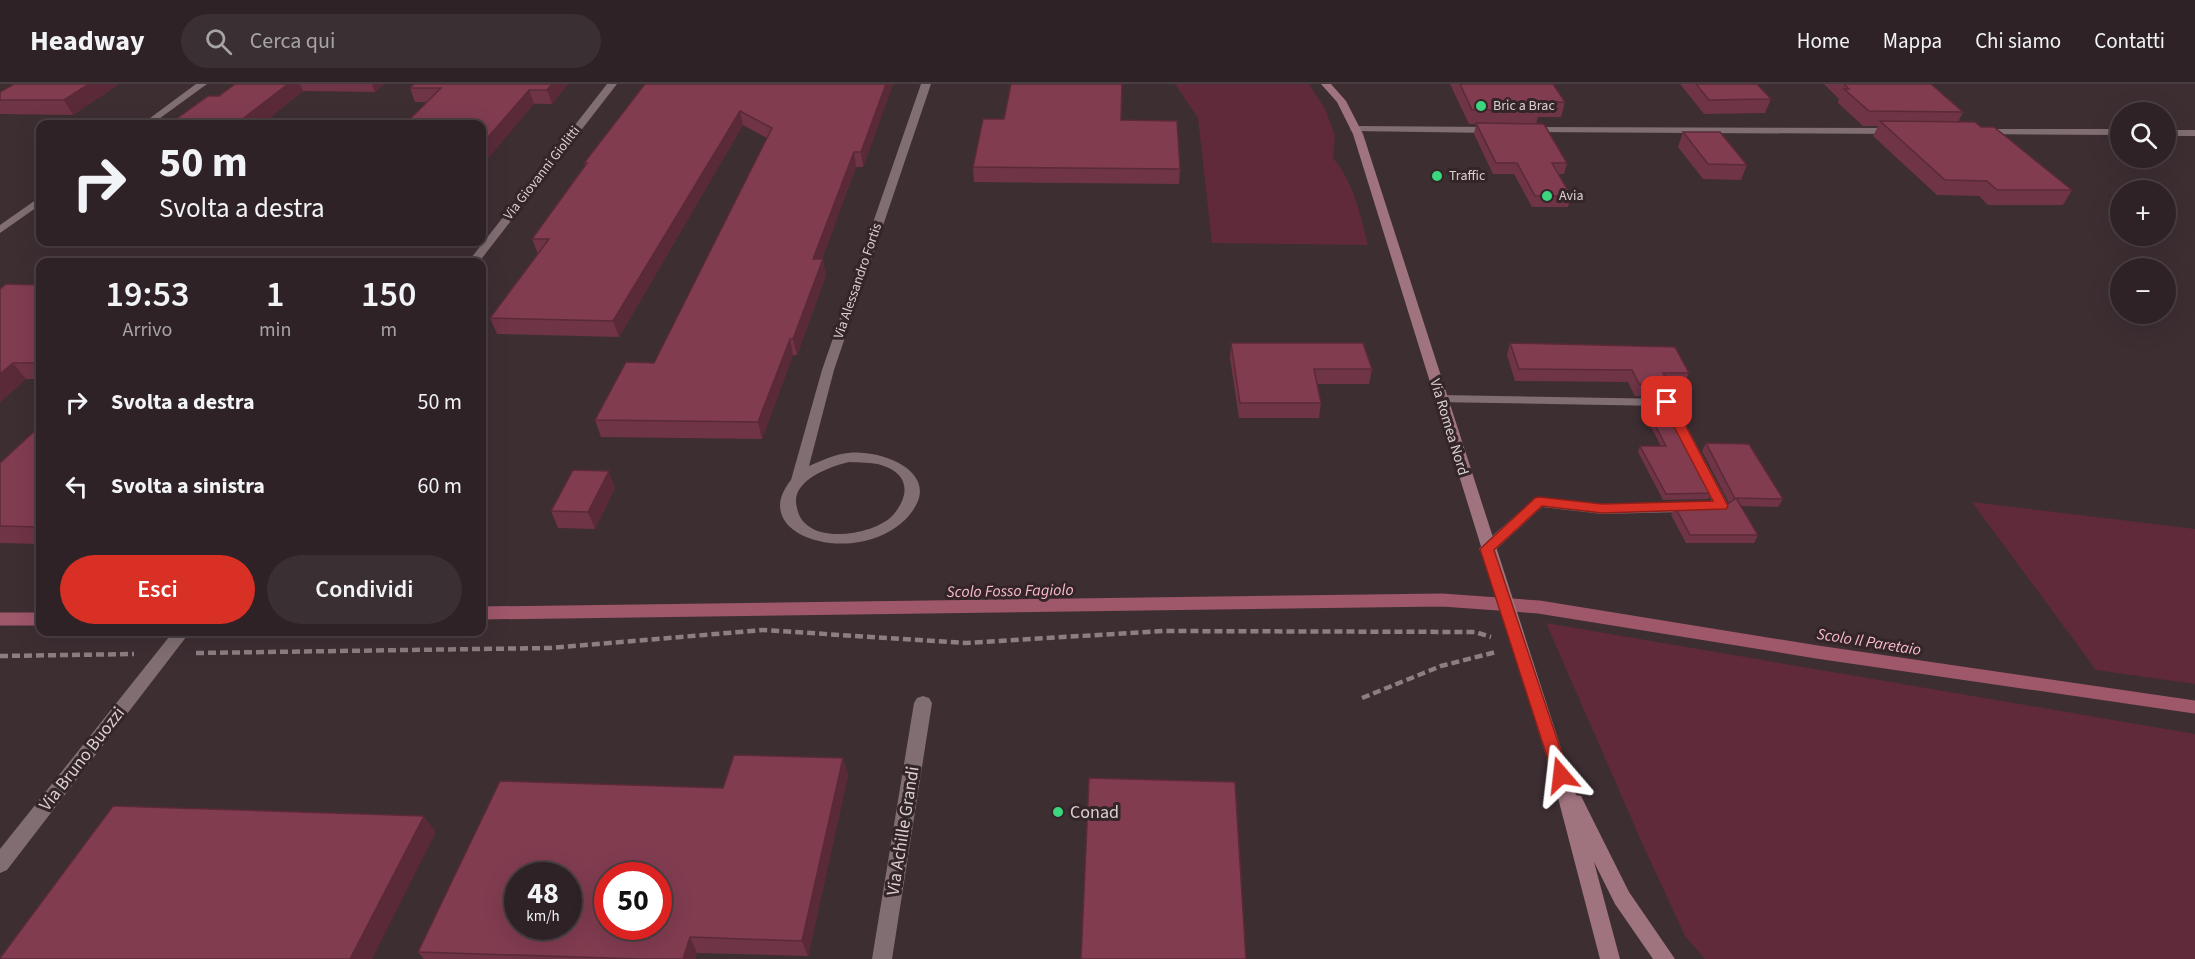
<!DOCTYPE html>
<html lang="it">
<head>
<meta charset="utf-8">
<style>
	body { margin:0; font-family:"Source Sans 3",sans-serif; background:#3a2f32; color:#f1f3f6; height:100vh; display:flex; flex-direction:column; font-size:22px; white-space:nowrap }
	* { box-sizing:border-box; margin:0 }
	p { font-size:20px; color:#a7a4a7 }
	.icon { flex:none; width:33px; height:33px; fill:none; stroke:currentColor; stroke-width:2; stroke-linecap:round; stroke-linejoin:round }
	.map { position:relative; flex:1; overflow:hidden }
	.panel { position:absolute; left:36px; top:174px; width:450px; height:378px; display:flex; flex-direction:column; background:#2e2226; border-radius:12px; box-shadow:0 6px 24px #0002,0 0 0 2px #493f43 }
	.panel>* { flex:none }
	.guide { position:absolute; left:36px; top:36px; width:450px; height:126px; border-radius:12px; box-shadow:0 6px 24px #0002,0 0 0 2px #493f43; background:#2e2226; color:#f1f3f6; overflow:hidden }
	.buttons { position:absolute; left:2110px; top:18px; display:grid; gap:12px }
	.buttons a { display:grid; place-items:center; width:66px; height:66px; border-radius:50%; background:#2e2226; box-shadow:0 6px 24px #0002,0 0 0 2px #493f43; font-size:30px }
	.speed { position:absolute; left:504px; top:778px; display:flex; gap:12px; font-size:30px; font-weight:700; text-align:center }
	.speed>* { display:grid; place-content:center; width:78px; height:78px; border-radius:50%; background:#2e2226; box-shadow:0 6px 24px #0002,0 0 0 2px #493f43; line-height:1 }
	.speed small { font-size:15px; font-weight:400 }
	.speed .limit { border:9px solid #d22; background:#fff; color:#111 }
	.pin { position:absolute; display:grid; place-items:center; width:51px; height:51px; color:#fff; margin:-26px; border-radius:12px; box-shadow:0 3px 9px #0006 }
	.me { position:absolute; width:66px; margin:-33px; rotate:343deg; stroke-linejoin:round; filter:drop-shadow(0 0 4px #0008) }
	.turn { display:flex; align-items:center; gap:21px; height:126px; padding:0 24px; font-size:27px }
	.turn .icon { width:78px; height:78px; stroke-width:2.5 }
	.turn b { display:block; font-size:42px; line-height:51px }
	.eta { display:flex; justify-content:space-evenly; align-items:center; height:102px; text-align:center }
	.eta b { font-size:36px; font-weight:600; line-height:42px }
	.primary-button { display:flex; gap:12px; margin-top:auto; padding:12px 24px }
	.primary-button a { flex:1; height:69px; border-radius:36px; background:#d93025; color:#fff; font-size:24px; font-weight:600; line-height:69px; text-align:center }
	.primary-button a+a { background:#3a2f32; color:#f1f3f6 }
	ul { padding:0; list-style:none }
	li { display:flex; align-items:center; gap:18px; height:84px; padding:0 24px }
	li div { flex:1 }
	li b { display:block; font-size:22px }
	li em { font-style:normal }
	header { display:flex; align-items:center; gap:36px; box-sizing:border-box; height:84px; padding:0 30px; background:#2e2226; border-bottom:2px solid #493f43 }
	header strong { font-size:28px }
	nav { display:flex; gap:33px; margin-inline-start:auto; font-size:21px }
	.search { width:420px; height:54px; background:#3a2f32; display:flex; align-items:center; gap:15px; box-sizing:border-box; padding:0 21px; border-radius:33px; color:#a7a4a7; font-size:22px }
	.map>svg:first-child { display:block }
	.green { fill:#602a3a }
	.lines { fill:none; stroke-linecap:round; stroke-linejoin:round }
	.stream { stroke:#9f576a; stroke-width:13 }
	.path { stroke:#8b7f82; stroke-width:4.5; stroke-dasharray:8 4; stroke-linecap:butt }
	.service { fill:#806e72; fill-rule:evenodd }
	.minor { fill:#806e72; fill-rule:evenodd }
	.secondary { fill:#a0747f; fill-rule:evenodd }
	.wall { fill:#6f3445 }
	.shaded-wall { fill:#5a2a38 }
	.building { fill:#813c50; stroke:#5a2a38; stroke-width:1.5; fill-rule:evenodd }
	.route { fill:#d93025; stroke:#8d1f18; stroke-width:1.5 }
	.poi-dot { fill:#3ad77f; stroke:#332528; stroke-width:2 }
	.labels { text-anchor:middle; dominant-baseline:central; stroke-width:6; stroke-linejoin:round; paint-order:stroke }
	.far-poi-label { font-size:14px; fill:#dad0d2; stroke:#332528; text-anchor:start }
	.far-street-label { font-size:14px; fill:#dad0d2; stroke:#332528 }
	.street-label { font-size:15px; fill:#dad0d2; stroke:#332528 }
	.water-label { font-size:16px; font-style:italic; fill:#fcbccb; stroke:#332528 }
	.near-street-label { font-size:18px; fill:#dad0d2; stroke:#332528 }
	.near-poi-label { font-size:18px; fill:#dad0d2; stroke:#332528; text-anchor:start }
</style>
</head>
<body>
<header>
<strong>Headway</strong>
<div class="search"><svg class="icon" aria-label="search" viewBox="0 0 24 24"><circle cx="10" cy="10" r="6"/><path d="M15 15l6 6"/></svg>Cerca qui</div>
<nav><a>Home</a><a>Mappa</a><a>Chi siamo</a><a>Contatti</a></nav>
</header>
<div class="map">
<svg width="2195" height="875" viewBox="0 0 2195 875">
	<rect width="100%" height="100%" fill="#3d2e32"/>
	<path class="green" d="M 1175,0 L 1309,0 L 1325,25 L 1335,51 L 1333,74 C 1354,99 1360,130 1368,161 L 1212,159 L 1198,34 Z
		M 1972,418 L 2195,445 L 2195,600 L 2096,586 Z
		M 1546,539 L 2195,650 L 2195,875 L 1705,875 L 1685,852 L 1643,761 Z"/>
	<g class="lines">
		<path class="stream" d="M 482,529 L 1442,516 L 1539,523 L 1817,568 L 2195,623
			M 0,535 L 40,535"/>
		<path class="path" d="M 196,569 L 550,564 L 763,546 L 965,559 L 1163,547 L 1475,548 L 1491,553
			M 0,572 L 134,570
			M 1362,614 L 1441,582 L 1496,568"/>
		<path class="service" d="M 1355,42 L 1493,43 L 1498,46 L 1493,49 L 1352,47 L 1350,45 Z
			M 1529,43 L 1895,44 L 1900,47 L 1895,50 L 1526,48 L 1526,44 Z
			M 1979,45 L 2121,45 L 2121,51 L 1976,50 L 1974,48 Z
			M 2166,46 L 2195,46 L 2195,52 L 2166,52 Z
			M 1440,311 L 1672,315 L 1729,422 L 1722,427 L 1602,430 L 1542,423 L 1492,469 L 1482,469 L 1479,465 L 1482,461 L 1534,415 L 1539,413 L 1602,420 L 1712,417 L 1662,322 L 1435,318 L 1433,315 Z"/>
		<path class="minor" d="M 196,0 L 207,0 L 152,40 L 142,40 Z
			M 607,0 L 617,0 L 479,178 L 468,178 Z
			M 921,0 L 931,0 L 834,286 L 809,382 C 821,377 835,370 848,369 C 881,365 943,388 911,429 C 866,487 743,455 791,396 L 822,286 ZM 849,378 C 859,379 872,378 881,381 C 908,389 911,409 894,430 C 879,448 834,456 813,445 C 804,440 799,434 797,424 C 789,397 829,383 849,378 Z
			M 40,113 L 40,121 L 0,149 L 0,141 Z
			M 173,548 L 190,548 L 7,786 L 0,789 L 0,765 Z
			M 923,612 L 929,614 L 932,619 L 892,875 L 872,875 L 914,619 L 917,614 Z"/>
		<path class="secondary" d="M 1321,0 L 1331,0 L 1346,17 L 1363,50 L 1576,711 L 1581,712 L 1629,808 L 1675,875 L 1653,875 L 1615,820 L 1594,778 L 1620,875 L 1600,875 L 1552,691 L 1353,50 L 1337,18 Z"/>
	</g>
	<path class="wall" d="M 14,0 L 119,0 L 73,31 L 0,30 L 0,8 Z
		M 235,0 L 384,0 L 375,8 L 303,7 L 262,40 L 169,40 L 219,12 Z
		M 568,0 L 552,20 L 415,18 L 410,4 Z
		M 645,0 L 893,0 L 863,83 L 856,83 L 822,175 L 826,191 L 797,271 L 793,271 L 762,355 L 601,353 L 595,336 L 654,279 L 767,54 L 743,41 L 619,253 L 497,250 L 490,234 L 538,170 L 532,155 L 585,82 L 584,79 Z
		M 1450,0 L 1553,0 L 1565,18 L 1561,33 L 1538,33 L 1536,40 L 1567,79 L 1564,90 L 1558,90 L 1571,112 L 1568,123 L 1532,123 L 1514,90 L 1493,90 L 1474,50 L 1476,40 L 1469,40 Z
		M 1680,0 L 1757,0 L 1771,15 L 1765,29 L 1704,30 Z
		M 1824,0 L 1931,0 L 1963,28 L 1958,38 L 1981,43 L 2072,106 L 2063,121 L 1988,121 L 1979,112 L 1937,111 L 1873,52 L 1878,42 L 1863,42 L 1838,19 L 1839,15 Z
		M 1121,36 L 1180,85 L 1179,100 L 974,98 L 973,83 Z
		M 1683,48 L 1747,81 L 1741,96 L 1703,95 L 1678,63 Z
		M 40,201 L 40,295 L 26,295 L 0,318 Z
		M 1231,259 L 1372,285 L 1369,300 L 1317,300 L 1321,319 L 1319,334 L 1239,334 L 1230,274 Z
		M 1510,259 L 1689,289 L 1684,300 L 1670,300 L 1665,313 L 1635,312 L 1628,298 L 1515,297 L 1507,271 Z
		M 1643,318 L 1711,409 L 1708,415 L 1663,416 L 1638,368 L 1640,362 L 1661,362 L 1641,324 Z
		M 40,342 L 40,460 L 0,459 L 0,379 Z
		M 1706,359 L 1783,415 L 1778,423 L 1741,422 L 1758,451 L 1754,459 L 1686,459 L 1671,431 L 1675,423 L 1726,421 L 1729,419 L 1702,367 Z
		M 615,404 L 595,445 L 558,444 L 551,427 Z
		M 843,674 L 848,691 L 808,872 L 697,869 L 695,875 L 424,875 L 418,868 L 723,704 Z"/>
	<path class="shaded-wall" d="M 89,0 L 119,0 L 73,31 L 64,16 Z
		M 288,0 L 300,0 L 303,7 L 262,40 L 236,40 Z
		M 372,0 L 384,0 L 375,8 Z
		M 552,0 L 568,0 L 552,20 L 547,6 Z
		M 886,0 L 893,0 L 863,83 L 861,68 Z
		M 529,6 L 534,20 L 482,82 L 482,60 Z
		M 740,27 L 743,41 L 619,253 L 613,237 Z
		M 854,68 L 856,83 L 816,191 L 813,175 Z
		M 823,175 L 826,191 L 797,271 L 793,255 Z
		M 790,255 L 793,271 L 762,355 L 758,338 Z
		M 13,279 L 26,295 L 0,318 L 0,290 Z
		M 609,387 L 615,404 L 595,445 L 588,428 Z
		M 843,674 L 848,691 L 808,872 L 802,857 Z
		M 424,732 L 436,748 L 372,875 L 350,875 Z
		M 690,853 L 697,869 L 695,875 L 683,875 Z"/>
	<path class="building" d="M 14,0 L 89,0 L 64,16 L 0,16 L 0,8 Z
		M 235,0 L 288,0 L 236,40 L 169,40 L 208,12 L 219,12 Z
		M 414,0 L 552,0 L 547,6 L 529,6 L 482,60 L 482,40 L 405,40 L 441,4 L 410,4 Z
		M 645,0 L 886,0 L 861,68 L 854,68 L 813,175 L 823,175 L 793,255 L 790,255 L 758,338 L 595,336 L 626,278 L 654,279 L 772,44 L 740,27 L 613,237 L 490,234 L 549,155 L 532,155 L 587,79 L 584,79 Z
		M 1011,0 L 1122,0 L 1121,36 L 1177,37 L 1180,85 L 973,83 L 983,35 L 1004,35 Z
		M 1460,0 L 1553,0 L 1565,18 L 1535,18 L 1540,26 L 1472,26 Z
		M 1696,0 L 1757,0 L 1771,15 L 1709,16 Z
		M 1844,0 L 1931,0 L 1963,28 L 1869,27 L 1844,5 L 1849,5 Z
		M 1880,37 L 1975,38 L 1981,43 L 1994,43 L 2072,106 L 1997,106 L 1987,97 L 1945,96 Z
		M 1476,39 L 1544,40 L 1567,79 L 1552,79 L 1571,112 L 1535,112 L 1517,79 L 1496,79 Z
		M 1683,48 L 1720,48 L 1747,81 L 1708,80 Z
		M 6,200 L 40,201 L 40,279 L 13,279 L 0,290 L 0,205 Z
		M 1231,259 L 1363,259 L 1372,285 L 1314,285 L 1321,319 L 1240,319 Z
		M 1510,259 L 1675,263 L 1689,289 L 1663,289 L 1670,301 L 1639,300 L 1632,286 L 1519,285 Z
		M 1643,318 L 1663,318 L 1711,409 L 1666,410 L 1640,362 L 1666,362 Z
		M 40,342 L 40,443 L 0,442 L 0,379 Z
		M 1706,359 L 1749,360 L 1783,415 L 1736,414 L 1758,451 L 1690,451 L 1675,423 L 1726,421 L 1735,415 Z
		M 573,386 L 609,387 L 588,428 L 551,427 Z
		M 734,671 L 843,674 L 802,857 L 690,853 L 683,875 L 640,875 L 418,868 L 500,697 L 723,704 ZM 518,792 L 568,792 L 568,843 L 518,843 ZM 608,792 L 658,792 L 658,843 L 608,843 Z
		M 1089,694 L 1235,698 L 1246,875 L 1081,875 Z
		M 113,722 L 424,732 L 350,875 L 0,875 L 0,874 Z"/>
	<path class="route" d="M 1667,314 L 1673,318 L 1728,422 L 1726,425 L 1602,429 L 1542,422 L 1494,466 L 1569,691 L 1567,696 L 1561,698 L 1555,696 L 1553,691 L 1480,465 L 1535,414 L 1539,413 L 1602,420 L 1713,417 L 1661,318 Z"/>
	<g class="poi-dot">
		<circle cx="1481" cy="22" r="6"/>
		<circle cx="1437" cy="92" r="6"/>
		<circle cx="1547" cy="112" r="6"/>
		<circle cx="1058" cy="728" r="6"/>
	</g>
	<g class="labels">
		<g class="far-poi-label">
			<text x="1493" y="22">Bric a Brac</text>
			<text x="1449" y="92">Traffic</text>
			<text x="1559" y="112">Avia</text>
		</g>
		<g class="far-street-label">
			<text transform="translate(542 89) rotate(-52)">Via Giovanni Giolitti</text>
			<text transform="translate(858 197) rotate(-71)">Via Alessandro Fortis</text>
		</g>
		<g class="street-label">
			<text transform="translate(1449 343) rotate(73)">Via Romea Nord</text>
		</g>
		<g class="water-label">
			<text transform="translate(1010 507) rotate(-1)">Scolo Fosso Fagiolo</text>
			<text transform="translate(1869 558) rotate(9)">Scolo Il Paretaio</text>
		</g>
		<g class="near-street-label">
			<text transform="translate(82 675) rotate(-52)">Via Bruno Buozzi</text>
			<text transform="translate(903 747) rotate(-81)">Via Achille Grandi</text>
		</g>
		<g class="near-poi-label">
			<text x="1070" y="728">Conad</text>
		</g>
	</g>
</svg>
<div class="buttons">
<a><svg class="icon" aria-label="search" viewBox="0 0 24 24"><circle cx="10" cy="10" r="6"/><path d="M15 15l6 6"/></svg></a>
<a>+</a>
<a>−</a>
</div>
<div class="speed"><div>48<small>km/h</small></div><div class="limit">50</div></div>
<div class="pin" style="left:1667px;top:318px;background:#d93025"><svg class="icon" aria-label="arrive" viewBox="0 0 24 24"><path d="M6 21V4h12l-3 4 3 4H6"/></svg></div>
<svg class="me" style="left:1561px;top:691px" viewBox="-20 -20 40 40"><path d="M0-17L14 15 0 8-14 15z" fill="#d93025" stroke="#fff" stroke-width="4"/></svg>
<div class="guide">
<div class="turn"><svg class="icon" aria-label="right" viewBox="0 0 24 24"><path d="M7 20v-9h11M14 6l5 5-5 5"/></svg><div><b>50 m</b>Svolta a destra</div></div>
</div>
<section class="panel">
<div class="eta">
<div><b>19:53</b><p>Arrivo</p></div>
<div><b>1</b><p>min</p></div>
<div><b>150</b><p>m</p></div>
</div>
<ul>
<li><svg class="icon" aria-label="right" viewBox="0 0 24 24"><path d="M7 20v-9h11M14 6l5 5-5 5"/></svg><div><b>Svolta a destra</b></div><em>50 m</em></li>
<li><svg class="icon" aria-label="left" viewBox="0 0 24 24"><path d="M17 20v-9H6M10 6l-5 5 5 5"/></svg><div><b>Svolta a sinistra</b></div><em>60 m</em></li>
</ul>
<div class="primary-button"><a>Esci</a><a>Condividi</a></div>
</section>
</div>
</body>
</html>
